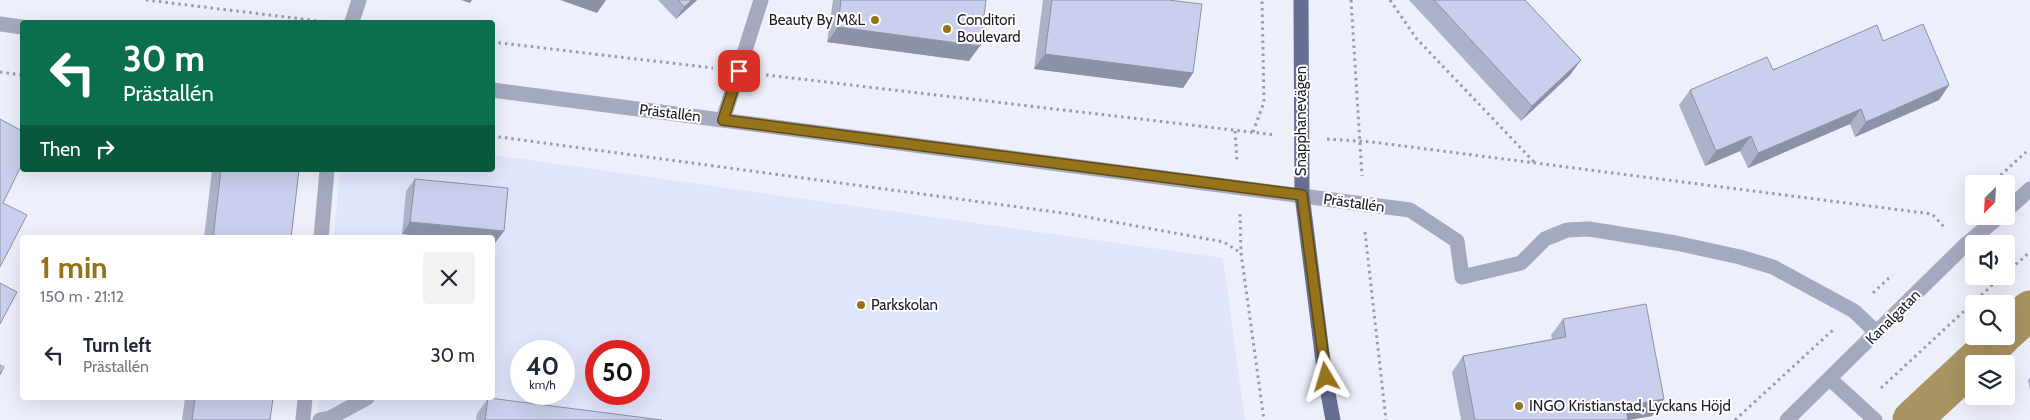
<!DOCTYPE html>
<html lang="en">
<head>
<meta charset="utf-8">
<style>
	body { margin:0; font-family:Cabin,sans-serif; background:#f2f2f3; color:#1f2937; height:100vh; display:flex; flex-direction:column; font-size:19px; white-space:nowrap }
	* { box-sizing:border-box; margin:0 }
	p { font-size:16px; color:#747a83 }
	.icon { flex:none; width:28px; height:28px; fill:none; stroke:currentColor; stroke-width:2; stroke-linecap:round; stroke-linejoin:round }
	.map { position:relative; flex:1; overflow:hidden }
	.sheet { position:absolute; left:20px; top:235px; width:475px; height:165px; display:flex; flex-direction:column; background:#fff; border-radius:5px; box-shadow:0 5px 20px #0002 }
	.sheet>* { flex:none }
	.guide { position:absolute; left:20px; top:20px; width:475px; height:152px; border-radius:5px; box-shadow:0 5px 20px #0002; background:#0b6e4f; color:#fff; overflow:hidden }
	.needle { width:32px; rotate:204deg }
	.controls { position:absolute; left:1965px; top:175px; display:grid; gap:10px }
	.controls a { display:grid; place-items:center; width:50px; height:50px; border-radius:5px; background:#fff; box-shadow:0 5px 20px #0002; font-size:25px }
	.speed { position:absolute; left:510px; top:340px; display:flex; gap:10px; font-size:25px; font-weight:700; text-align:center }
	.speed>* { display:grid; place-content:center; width:65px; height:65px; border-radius:50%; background:#fff; box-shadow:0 5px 20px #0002; line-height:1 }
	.speed small { font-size:12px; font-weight:400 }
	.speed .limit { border:8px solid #d22; background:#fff; color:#111 }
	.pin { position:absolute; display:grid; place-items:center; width:42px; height:42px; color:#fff; margin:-21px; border-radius:10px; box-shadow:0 2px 8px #0006 }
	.me { position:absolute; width:55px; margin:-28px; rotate:353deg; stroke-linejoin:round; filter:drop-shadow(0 0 4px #0008) }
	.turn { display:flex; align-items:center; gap:18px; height:105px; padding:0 20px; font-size:22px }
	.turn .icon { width:65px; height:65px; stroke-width:2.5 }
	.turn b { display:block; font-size:35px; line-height:42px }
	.then { display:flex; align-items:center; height:48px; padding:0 20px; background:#0003; gap:10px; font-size:19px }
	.round { display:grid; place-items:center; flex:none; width:52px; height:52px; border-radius:5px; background:#f2f2f3 }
	.head { display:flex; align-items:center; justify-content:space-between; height:85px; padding:0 20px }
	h1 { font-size:30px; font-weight:700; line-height:38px; color:#95731b }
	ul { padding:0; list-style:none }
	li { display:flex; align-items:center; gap:15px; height:70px; padding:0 20px }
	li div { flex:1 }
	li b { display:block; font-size:19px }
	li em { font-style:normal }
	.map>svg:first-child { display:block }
	.built { fill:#e0e5fb; fill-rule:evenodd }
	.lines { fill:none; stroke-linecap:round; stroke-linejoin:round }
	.canal { stroke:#a99362; stroke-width:39 }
	.path { stroke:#999ba6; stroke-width:3; stroke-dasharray:2.5 4; stroke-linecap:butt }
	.minor { stroke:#a4a9bf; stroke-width:15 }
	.major { stroke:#666e94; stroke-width:15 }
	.wall { fill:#adb2cb }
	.shaded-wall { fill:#8d91a5 }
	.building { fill:#c9cfec; stroke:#8d91a5 }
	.route-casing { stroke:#614b12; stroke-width:12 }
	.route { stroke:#95731b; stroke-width:9 }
	.poi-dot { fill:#95731b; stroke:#fff; stroke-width:2 }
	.labels { text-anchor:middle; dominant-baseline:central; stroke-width:4; stroke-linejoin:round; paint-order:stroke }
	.poi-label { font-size:15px; fill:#1a1c26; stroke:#fff; text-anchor:start }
	.street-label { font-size:15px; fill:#1a1c26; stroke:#fff }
</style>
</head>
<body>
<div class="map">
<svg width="2030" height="420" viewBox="0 0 2030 420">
	<rect width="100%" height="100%" fill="#edeffb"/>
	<path class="built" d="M 493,155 L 1223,258 L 1245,420 L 317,420 L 319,398 L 492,398 L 492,238 L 334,237 L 340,170 L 492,170 ZM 521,351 L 564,351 L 564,394 L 521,394 ZM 596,351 L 639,351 L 639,394 L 596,394 Z"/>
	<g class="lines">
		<path class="canal" d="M 2006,332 L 2030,310
			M 1912,420 L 2002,336"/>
		<path class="path" d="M 146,0 L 327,22
			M 1351,0 L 1362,176
			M 1390,0 L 1416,38 L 1535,163
			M 492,42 L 713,68
			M 0,72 L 22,75
			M 766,75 L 1276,135
			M 1235,131 L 1237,160
			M 1253,132 L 1264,102 L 1262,0
			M 492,136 L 1070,214 L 1224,242 L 1241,253
			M 1327,139 L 1372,142 L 1932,214 L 1945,228
			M 1991,184 L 2026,152
			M 1240,214 L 1241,253 L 1264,420
			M 1365,232 L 1386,420
			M 2006,273 L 2030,252
			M 1873,293 L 1892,275
			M 1881,388 L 2002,276
			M 1735,420 L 1834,329"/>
		<path class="minor" d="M 352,22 L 359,0
			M 0,24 L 22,27
			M 492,90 L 1410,210 L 1457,241 L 1462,277 L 1521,263 L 1545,239 L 1567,230 L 1589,229 L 1676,243 L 1740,257 L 1773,267 L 1854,311 L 1877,333
			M 723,120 L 761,0
			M 2006,211 L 2030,189
			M 321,238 L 327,170
			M 1830,379 L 1875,420
			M 303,420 L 305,398
			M 320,420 L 330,418 L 367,398
			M 1787,420 L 1965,245 L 2000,216"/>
		<path class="major" d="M 1301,0 L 1302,195 L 1325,377 L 1333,420"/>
	</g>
	<path class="wall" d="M 658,0 L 697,0 L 676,19 Z
		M 833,0 L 986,0 L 969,61 L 827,42 Z
		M 1043,0 L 1168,0 L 1193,73 L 1183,88 L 1034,69 Z
		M 1409,0 L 1525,0 L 1581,60 L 1570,75 L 1521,121 Z
		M 1883,41 L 1949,85 L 1939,100 L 1855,137 L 1850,124 L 1748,168 L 1740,151 L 1705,166 L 1679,105 L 1690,90 Z
		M 212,170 L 299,170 L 291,238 L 204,238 Z
		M 415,179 L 504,231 L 495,243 L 402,234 L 406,191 Z
		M 1563,319 L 1652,416 L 1628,420 L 1461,420 L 1452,372 L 1463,356 L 1552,339 L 1551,335 Z
		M 2030,377 L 2030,390 L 2028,380 Z
		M 185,398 L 273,398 L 270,420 L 182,420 Z
		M 488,398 L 662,420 L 476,420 L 477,414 Z"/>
	<path class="shaded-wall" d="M 461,0 L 472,0 L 470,3 Z
		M 560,0 L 606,0 L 597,13 Z
		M 692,0 L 697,0 L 676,19 L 684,7 Z
		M 838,27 L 980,46 L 969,61 L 827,42 Z
		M 1045,54 L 1193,73 L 1183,88 L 1034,69 Z
		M 1581,60 L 1570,75 L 1521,121 L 1532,106 Z
		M 1949,85 L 1939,100 L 1855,137 L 1866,122 Z
		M 1861,109 L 1850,124 L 1748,168 L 1758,153 Z
		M 1751,136 L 1740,151 L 1705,166 L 1716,151 Z
		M 410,222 L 504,231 L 495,243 L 492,243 L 492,238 L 442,238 L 402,234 Z
		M 1664,399 L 1652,416 L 1628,420 L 1625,406 Z"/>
	<path class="building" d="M 678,0 L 692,0 L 684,7 Z
		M 841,0 L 986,0 L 980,46 L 838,27 Z
		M 1052,0 L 1168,0 L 1202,4 L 1193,73 L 1045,54 Z
		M 1434,0 L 1525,0 L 1581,60 L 1532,106 Z
		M 1923,24 L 1949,85 L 1866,122 L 1861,109 L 1758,153 L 1751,136 L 1716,151 L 1690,90 L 1767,57 L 1773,70 L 1877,25 L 1883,41 Z
		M 0,119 L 22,131 L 22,164 L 3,203 L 27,215 L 0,267 Z
		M 221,170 L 299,170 L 291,238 L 213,238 Z
		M 415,179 L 508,188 L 504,231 L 410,222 Z
		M 0,283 L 17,292 L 0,324 Z
		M 1646,304 L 1664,399 L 1625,406 L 1628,420 L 1475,420 L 1463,356 L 1566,337 L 1563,319 Z
		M 0,365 L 4,367 L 0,375 Z
		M 195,398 L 273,398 L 270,420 L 192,420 Z
		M 488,398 L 489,398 L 662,420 L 485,420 Z"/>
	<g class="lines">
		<g class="route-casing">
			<path id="route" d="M 739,71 L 723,120 L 1302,195 L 1326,377"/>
		</g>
		<use href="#route" class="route"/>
	</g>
	<g class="poi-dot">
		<circle cx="875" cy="20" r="5"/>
		<circle cx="947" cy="29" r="5"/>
		<circle cx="861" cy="305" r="5"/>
		<circle cx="1519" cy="406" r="5"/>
	</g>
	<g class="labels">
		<g class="poi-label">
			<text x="865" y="20" text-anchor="end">Beauty By M&amp;L</text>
			<text x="957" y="20">Conditori<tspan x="957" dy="17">Boulevard</tspan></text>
			<text x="871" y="305">Parkskolan</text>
			<text x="1529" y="406">INGO Kristianstad, Lyckans Höjd</text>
		</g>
		<g class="street-label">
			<text transform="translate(670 113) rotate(7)">Prästallén</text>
			<text transform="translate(1301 121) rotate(-90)">Snapphanevägen</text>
			<text transform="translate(1354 203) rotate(8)">Prästallén</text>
			<text transform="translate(1893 317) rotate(-45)">Kanalgatan</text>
		</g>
	</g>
</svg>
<div class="controls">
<a><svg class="needle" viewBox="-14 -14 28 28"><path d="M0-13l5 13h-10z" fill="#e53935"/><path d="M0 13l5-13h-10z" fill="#747a83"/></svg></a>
<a><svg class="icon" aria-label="sound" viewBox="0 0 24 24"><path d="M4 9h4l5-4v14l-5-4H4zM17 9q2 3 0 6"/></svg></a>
<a><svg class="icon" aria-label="search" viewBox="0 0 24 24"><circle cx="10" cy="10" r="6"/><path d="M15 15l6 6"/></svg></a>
<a><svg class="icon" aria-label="layers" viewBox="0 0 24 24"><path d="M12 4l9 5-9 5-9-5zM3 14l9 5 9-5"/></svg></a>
</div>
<div class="speed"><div>40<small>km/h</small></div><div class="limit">50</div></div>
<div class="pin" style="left:739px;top:71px;background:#d93025"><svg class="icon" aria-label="arrive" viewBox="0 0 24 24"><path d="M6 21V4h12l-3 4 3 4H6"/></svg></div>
<svg class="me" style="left:1326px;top:377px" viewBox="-20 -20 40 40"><path d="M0-17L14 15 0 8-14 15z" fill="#95731b" stroke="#fff" stroke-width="4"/></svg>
<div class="guide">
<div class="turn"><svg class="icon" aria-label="left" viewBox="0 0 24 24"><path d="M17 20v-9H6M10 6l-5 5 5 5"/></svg><div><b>30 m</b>Prästallén</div></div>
<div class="then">Then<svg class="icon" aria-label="right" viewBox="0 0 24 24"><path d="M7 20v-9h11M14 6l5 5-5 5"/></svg></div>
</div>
<section class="sheet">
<div class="head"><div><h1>1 min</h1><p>150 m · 21:12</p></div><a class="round"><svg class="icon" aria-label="close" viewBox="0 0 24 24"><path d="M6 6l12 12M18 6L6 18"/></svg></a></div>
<ul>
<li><svg class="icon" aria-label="left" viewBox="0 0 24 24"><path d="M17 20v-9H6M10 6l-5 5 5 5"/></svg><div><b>Turn left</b><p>Prästallén</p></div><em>30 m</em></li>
</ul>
</section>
</div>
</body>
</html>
